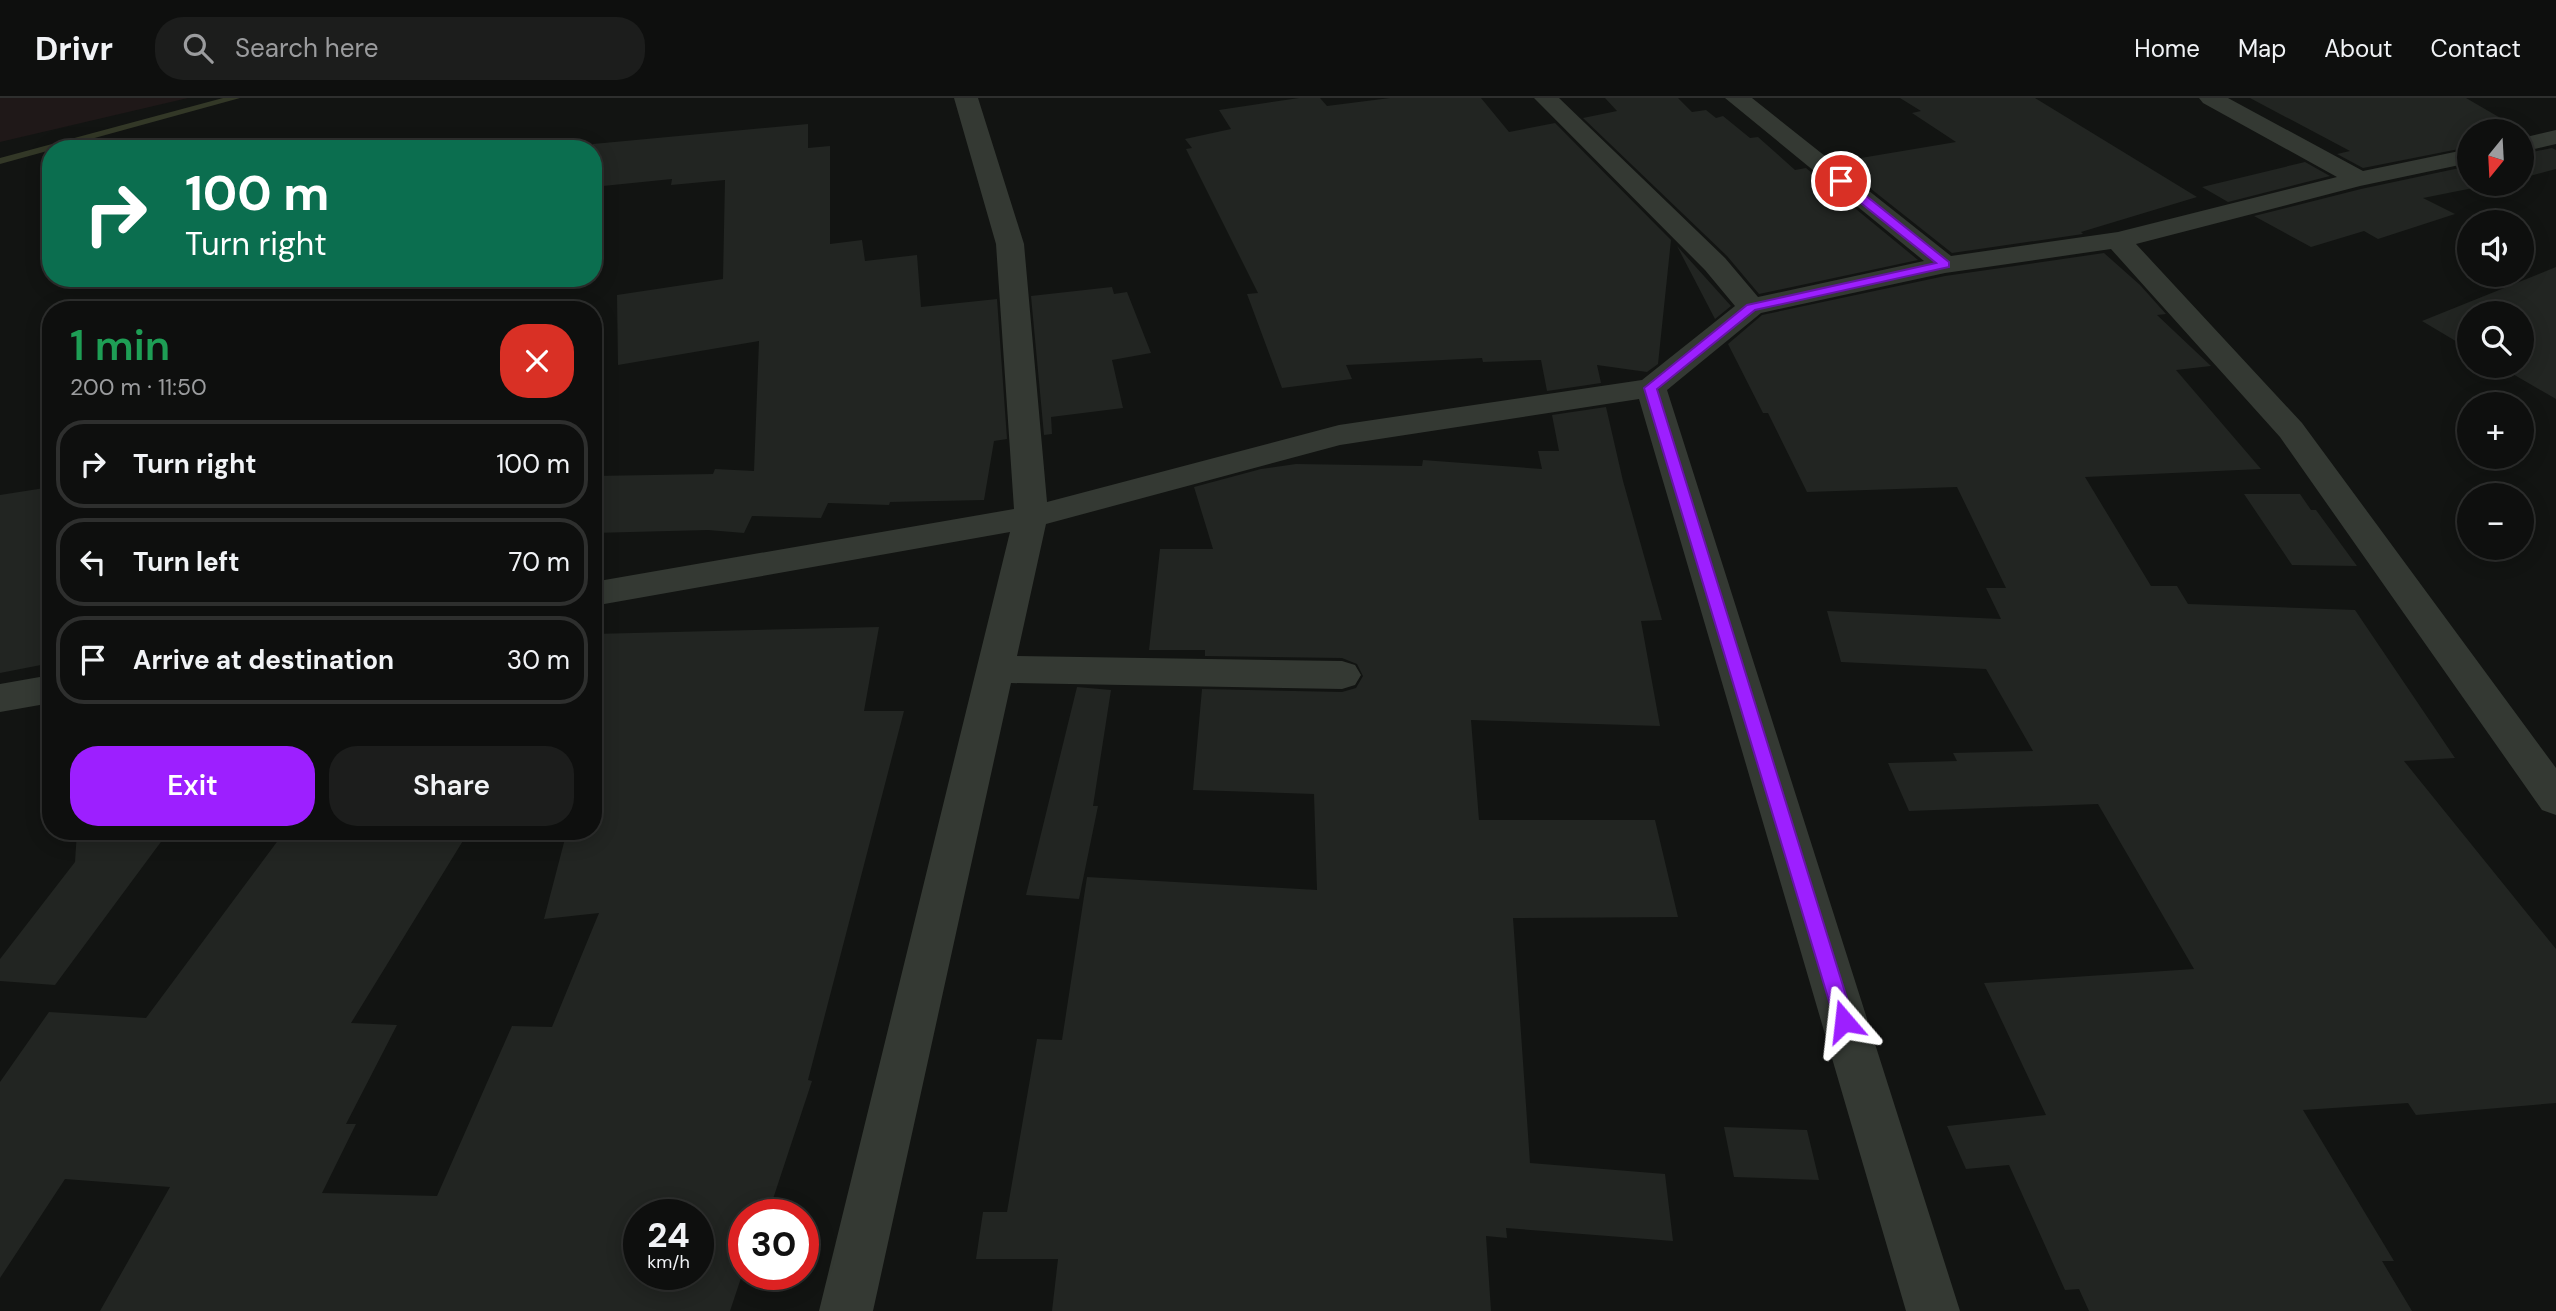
<!DOCTYPE html>
<html lang="en">
<head>
<meta charset="utf-8">
<style>
	body { margin:0; font-family:"DM Sans",sans-serif; background:#1c1d1c; color:#f1f3f6; height:100vh; display:flex; flex-direction:column; font-size:26px; white-space:nowrap }
	* { box-sizing:border-box; margin:0 }
	p { font-size:23px; color:#9b9c9e }
	.icon { flex:none; width:38px; height:38px; fill:none; stroke:currentColor; stroke-width:2; stroke-linecap:round; stroke-linejoin:round }
	.map { position:relative; flex:1; overflow:hidden }
	.drawer { position:absolute; left:42px; top:203px; width:560px; height:539px; display:flex; flex-direction:column; background:#0e0f0e; border-radius:28px; box-shadow:0 4px 18px #0003,0 0 0 2px #2e2f2e }
	.drawer>* { flex:none }
	.banner { position:absolute; left:42px; top:42px; width:560px; height:147px; border-radius:28px; box-shadow:0 4px 18px #0003,0 0 0 2px #2e2f2e; background:#0b6e4f; color:#fff; overflow:hidden }
	.needle { width:46px; rotate:198deg }
	.controls { position:absolute; left:2457px; top:21px; display:grid; gap:14px }
	.controls a { display:grid; place-items:center; width:77px; height:77px; border-radius:50%; background:#0e0f0e; box-shadow:0 4px 18px #0003,0 0 0 2px #2e2f2e; font-size:35px }
	.speed { position:absolute; left:623px; top:1101px; display:flex; gap:14px; font-size:35px; font-weight:700; text-align:center }
	.speed>* { display:grid; place-content:center; width:91px; height:91px; border-radius:50%; background:#0e0f0e; box-shadow:0 4px 18px #0003,0 0 0 2px #2e2f2e; line-height:1 }
	.speed small { font-size:18px; font-weight:400 }
	.speed .limit { border:10px solid #d22; background:#fff; color:#111 }
	.pin { position:absolute; display:grid; place-items:center; width:60px; height:60px; color:#fff; margin:-30px; border:4px solid #fff; border-radius:50%; box-shadow:0 2px 7px #0007 }
	.me { position:absolute; width:77px; margin:-38px; rotate:343deg; stroke-linejoin:round; filter:drop-shadow(0 0 5px #0008) }
	.turn { display:flex; align-items:center; gap:24px; height:147px; padding:0 28px; font-size:32px }
	.turn .icon { width:91px; height:91px; stroke-width:2.5 }
	.turn b { display:block; font-size:49px; line-height:60px }
	.round { display:grid; place-items:center; flex:none; width:74px; height:74px; border-radius:28px; background:#1c1d1c }
	.summary { display:flex; align-items:center; justify-content:space-between; height:119px; padding:0 28px }
	h1 { font-size:42px; font-weight:600; line-height:52px; color:#1e9e55 }
	.button { display:flex; gap:14px; margin-top:auto; padding:14px 28px }
	.button a { flex:1; height:80px; border-radius:28px; background:#9d1fff; color:#fff; font-size:28px; font-weight:600; line-height:80px; text-align:center }
	.button a+a { background:#1c1d1c; color:#f1f3f6 }
	ul { padding:0; list-style:none }
	li { display:flex; align-items:center; gap:21px; height:88px; margin:0 14px 10px; padding:0 14px; border:4px solid #2e2f2e; border-radius:28px }
	li div { flex:1 }
	li b { display:block; font-size:26px }
	li em { font-style:normal }
	header { display:flex; align-items:center; gap:42px; box-sizing:border-box; height:98px; padding:0 35px; background:#0e0f0e; border-bottom:2px solid #2e2f2e }
	header strong { font-size:33px }
	nav { display:flex; gap:38px; margin-inline-start:auto; font-size:24px }
	.search { width:490px; height:63px; background:#1c1d1c; display:flex; align-items:center; gap:18px; box-sizing:border-box; padding:0 24px; border-radius:28px; color:#9b9c9e; font-size:26px }
	.map>svg:first-child { display:block }
	.green { fill:#1f1818 }
	.lines { fill:none; stroke-linecap:round; stroke-linejoin:round }
	.stream { fill:#333827; fill-rule:evenodd }
	.building { fill:#222522; fill-rule:evenodd }
	.minor { fill:#343933; fill-rule:evenodd }
	.route { fill:#9d1fff; stroke:#6614a6; stroke-width:2 }
</style>
</head>
<body>
<header>
<strong>Drivr</strong>
<div class="search"><svg class="icon" aria-label="search" viewBox="0 0 24 24"><circle cx="10" cy="10" r="6"/><path d="M15 15l6 6"/></svg>Search here</div>
<nav><a>Home</a><a>Map</a><a>About</a><a>Contact</a></nav>
</header>
<div class="map">
<svg width="2556" height="1213" viewBox="0 0 2556 1213">
	<rect width="100%" height="100%" fill="#121412"/>
	<path class="green" d="M 0,0 L 188,0 L 0,44 Z"/>
	<g class="lines">
		<path class="stream" d="M 223,0 L 240,0 L 0,66 L 0,60 Z"/>
	</g>
	<path class="building" d="M 1299,0 L 1320,0 L 1327,8 L 1390,0 L 1481,0 L 1509,34 L 1555,25 L 1671,142 L 1658,266 L 1647,274 L 1597,267 L 1601,285 L 1547,293 L 1541,262 L 1483,264 L 1482,260 L 1346,267 L 1352,281 L 1282,290 L 1247,196 L 1258,195 L 1186,51 L 1192,50 L 1185,41 L 1231,31 L 1219,12 Z
		M 1605,0 L 1678,0 L 1692,14 L 1706,12 L 1716,20 L 1723,18 L 1750,40 L 1758,39 L 1795,72 L 1806,70 L 1918,162 L 1759,196 L 1727,158 L 1583,20 L 1617,13 Z
		M 1900,0 L 2035,0 L 2197,99 L 2081,134 L 2083,136 L 1952,155 L 1837,64 L 1956,44 L 1912,15 L 1921,13 Z
		M 2250,0 L 2466,0 L 2528,36 L 2522,37 L 2522,33 L 2469,33 L 2469,49 L 2363,70 L 2337,56 L 2350,53 Z
		M 808,26 L 808,50 L 830,48 L 830,146 L 862,142 L 865,163 L 917,157 L 921,209 L 997,201 L 1007,341 L 994,343 L 984,402 L 890,404 L 889,407 L 828,405 L 821,420 L 752,418 L 744,435 L 708,432 L 593,435 L 593,378 L 713,376 L 715,371 L 754,373 L 759,243 L 618,267 L 617,197 L 723,181 L 725,82 L 671,87 L 672,81 L 593,89 L 593,46 Z
		M 2552,50 L 2556,52 L 2556,71 L 2522,80 L 2522,56 Z
		M 2305,64 L 2330,78 L 2228,104 L 2202,89 Z
		M 2469,68 L 2469,86 L 2493,86 L 2423,100 L 2455,116 L 2378,141 L 2364,133 L 2311,149 L 2254,118 L 2361,91 Z
		M 1677,148 L 1731,208 L 1715,221 Z
		M 2104,155 L 2140,187 L 2166,216 L 2157,217 L 2211,268 L 2176,272 L 2261,371 L 2085,379 L 2151,488 L 2177,488 L 2188,506 L 2355,512 L 2455,660 L 2404,663 L 2556,851 L 2556,1005 L 2416,1017 L 2408,1005 L 2303,1012 L 2394,1163 L 2382,1163 L 2412,1213 L 2089,1213 L 2079,1191 L 2065,1192 L 2009,1067 L 1966,1071 L 1947,1028 L 2046,1017 L 1984,885 L 2194,871 L 2098,706 L 1909,713 L 1888,665 L 1957,663 L 1953,655 L 2033,653 L 1986,571 L 1841,564 L 1827,513 L 2001,521 L 1986,490 L 2006,490 L 1957,389 L 1807,394 L 1768,315 L 1763,315 L 1728,246 L 1762,217 L 1945,178 Z
		M 2556,169 L 2556,301 L 2499,268 L 2522,268 L 2522,215 L 2469,215 L 2469,251 L 2422,223 Z
		M 1112,189 L 1114,196 L 1127,194 L 1151,255 L 1112,262 L 1123,310 L 1051,319 L 1052,336 L 1044,337 L 1031,198 Z
		M 1606,309 L 1623,383 L 1662,522 L 1641,523 L 1660,628 L 1471,622 L 1479,722 L 1655,722 L 1678,819 L 1513,820 L 1530,1065 L 1665,1076 L 1673,1143 L 1506,1130 L 1507,1140 L 1486,1138 L 1491,1213 L 1052,1213 L 1058,1161 L 976,1161 L 983,1114 L 1007,1114 L 1037,941 L 1062,942 L 1087,779 L 1317,792 L 1314,696 L 1193,692 L 1202,591 L 1342,594 L 1356,590 L 1363,578 L 1357,566 L 1342,560 L 1205,558 L 1205,552 L 1149,552 L 1160,451 L 1213,451 L 1194,389 L 1261,371 L 1296,366 L 1422,368 L 1423,362 L 1542,371 L 1538,353 L 1559,353 L 1552,317 Z
		M 51,389 L 51,565 L 0,575 L 0,397 Z
		M 2244,396 L 2300,396 L 2311,412 L 2316,412 L 2357,468 L 2292,467 Z
		M 879,529 L 864,613 L 904,613 L 808,982 L 812,983 L 768,1116 L 744,1116 L 744,1171 L 730,1213 L 100,1213 L 170,1089 L 65,1081 L 0,1180 L 0,984 L 49,914 L 146,920 L 285,733 L 469,733 L 351,925 L 397,927 L 346,1026 L 356,1026 L 322,1095 L 437,1098 L 512,928 L 552,929 L 599,815 L 544,821 L 567,733 L 593,733 L 593,536 ZM 639,1116 L 698,1116 L 698,1176 L 639,1176 Z
		M 1077,589 L 1111,592 L 1093,708 L 1098,708 L 1079,801 L 1026,797 Z
		M 77,733 L 169,733 L 55,887 L 0,883 L 0,861 L 75,764 Z
		M 1724,1029 L 1807,1032 L 1819,1082 L 1734,1079 Z"/>
	<g class="lines">
		<path class="minor" d="M 954,0 L 978,0 L 1024,146 L 1047,404 L 1339,327 L 1642,282 L 1735,208 L 1705,172 L 1534,0 L 1559,0 L 1725,160 L 1758,199 L 1924,163 L 1725,0 L 1752,0 L 1951,158 L 2118,134 L 2337,79 L 2203,5 L 2199,0 L 2228,0 L 2363,73 L 2469,51 L 2469,65 L 2360,88 L 2136,146 L 2302,325 L 2556,670 L 2556,717 L 2542,712 L 2280,339 L 2111,151 L 1945,175 L 1761,215 L 1667,292 L 1960,1213 L 1906,1213 L 1639,301 L 1340,347 L 1046,426 L 1017,558 L 1342,563 L 1355,567 L 1361,577 L 1355,587 L 1342,591 L 1011,585 L 873,1213 L 819,1213 L 1010,434 L 593,508 L 593,484 L 1014,411 L 996,146 Z
			M 2556,32 L 2556,46 L 2522,54 L 2522,40 Z
			M 51,577 L 51,605 L 0,614 L 0,586 Z"/>
	</g>
	<path class="route" d="M 1837,81 L 1845,81 L 1949,164 L 1949,169 L 1755,212 L 1657,291 L 1854,923 L 1851,929 L 1844,932 L 1838,929 L 1835,923 L 1644,290 L 1747,207 L 1936,165 L 1837,86 Z"/>
</svg>
<div class="controls">
<a><svg class="needle" viewBox="-14 -14 28 28"><path d="M0-13l5 13h-10z" fill="#e53935"/><path d="M0 13l5-13h-10z" fill="#9b9c9e"/></svg></a>
<a><svg class="icon" aria-label="sound" viewBox="0 0 24 24"><path d="M4 9h4l5-4v14l-5-4H4zM17 9q2 3 0 6"/></svg></a>
<a><svg class="icon" aria-label="search" viewBox="0 0 24 24"><circle cx="10" cy="10" r="6"/><path d="M15 15l6 6"/></svg></a>
<a>+</a>
<a>−</a>
</div>
<div class="speed"><div>24<small>km/h</small></div><div class="limit">30</div></div>
<div class="pin" style="left:1841px;top:83px;background:#d93025"><svg class="icon" aria-label="arrive" viewBox="0 0 24 24"><path d="M6 21V4h12l-3 4 3 4H6"/></svg></div>
<svg class="me" style="left:1844px;top:923px" viewBox="-20 -20 40 40"><path d="M0-17L14 15 0 8-14 15z" fill="#9d1fff" stroke="#fff" stroke-width="4"/></svg>
<div class="banner">
<div class="turn"><svg class="icon" aria-label="right" viewBox="0 0 24 24"><path d="M7 20v-9h11M14 6l5 5-5 5"/></svg><div><b>100 m</b>Turn right</div></div>
</div>
<section class="drawer">
<div class="summary"><div><h1>1 min</h1><p>200 m · 11:50</p></div><a class="round" style="background:#d93025;color:#fff"><svg class="icon" aria-label="close" viewBox="0 0 24 24"><path d="M6 6l12 12M18 6L6 18"/></svg></a></div>
<ul>
<li><svg class="icon" aria-label="right" viewBox="0 0 24 24"><path d="M7 20v-9h11M14 6l5 5-5 5"/></svg><div><b>Turn right</b></div><em>100 m</em></li>
<li><svg class="icon" aria-label="left" viewBox="0 0 24 24"><path d="M17 20v-9H6M10 6l-5 5 5 5"/></svg><div><b>Turn left</b></div><em>70 m</em></li>
<li><svg class="icon" aria-label="arrive" viewBox="0 0 24 24"><path d="M6 21V4h12l-3 4 3 4H6"/></svg><div><b>Arrive at destination</b></div><em>30 m</em></li>
</ul>
<div class="button"><a>Exit</a><a>Share</a></div>
</section>
</div>
</body>
</html>
